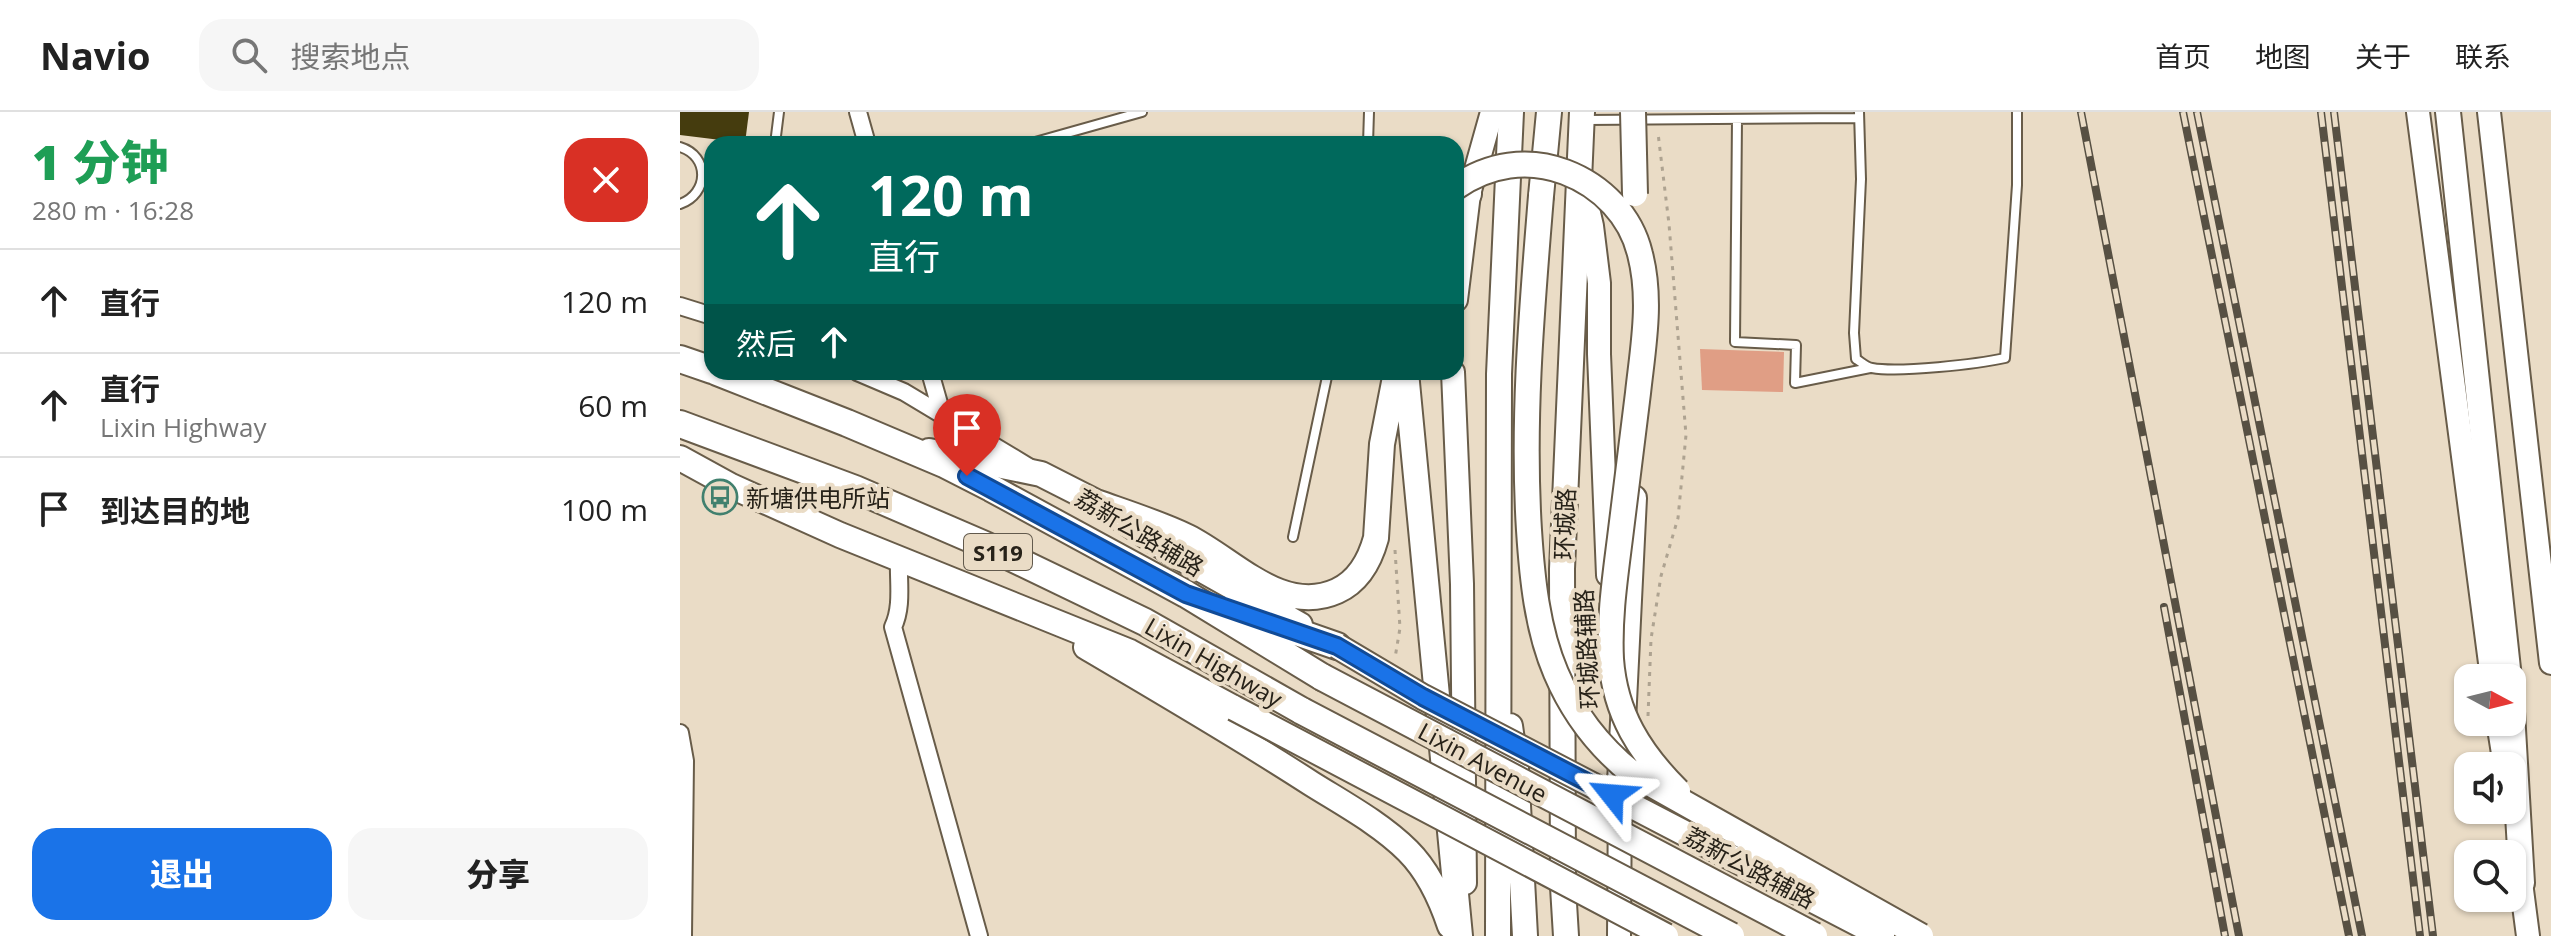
<!DOCTYPE html>
<html lang="zh">
<head>
<meta charset="utf-8">
<style>
	body { margin:0; font-family:"Open Sans","Noto Sans SC",sans-serif; background:#f6f6f6; color:#222; height:100vh; display:flex; flex-direction:column; font-size:30px; white-space:nowrap }
	* { box-sizing:border-box; margin:0 }
	p { font-size:26px; color:#767676 }
	.icon { flex:none; width:44px; height:44px; fill:none; stroke:currentColor; stroke-width:2; stroke-linecap:round; stroke-linejoin:round }
	.map { position:relative; flex:1; overflow:hidden }
	.side { display:flex; flex-direction:column; background:#fff; width:680px }
	.side>* { flex:none }
	.guide { position:absolute; left:24px; top:24px; width:760px; height:244px; border-radius:24px; box-shadow:0 2px 6px #0004; background:#00695c; color:#fff; overflow:hidden }
	.needle { width:52px; rotate:97deg }
	.buttons { position:absolute; left:1774px; top:552px; display:grid; gap:16px }
	.buttons a { display:grid; place-items:center; width:72px; height:72px; border-radius:16px; background:#fff; box-shadow:0 2px 6px #0004; font-size:40px }
	.pin { position:absolute; display:grid; place-items:center; width:68px; height:68px; color:#fff; margin:-82px -34px; border-radius:50% 50% 50% 0; rotate:-45deg; box-shadow:0 0 8px #0007 }
	.pin .icon { rotate:45deg }
	.me { position:absolute; width:88px; margin:-44px; rotate:298deg; stroke-linejoin:round; filter:drop-shadow(0 0 6px #0008) }
	.turn { display:flex; align-items:center; gap:28px; height:168px; padding:0 32px; font-size:36px }
	.turn .icon { width:104px; height:104px; stroke-width:2.5 }
	.turn b { display:block; font-size:56px; line-height:68px }
	.then { display:flex; align-items:center; height:76px; padding:0 32px; background:#0003; gap:16px; font-size:30px }
	.round { display:grid; place-items:center; flex:none; width:84px; height:84px; border-radius:24px; background:#f6f6f6 }
	.overview { display:flex; align-items:center; justify-content:space-between; height:136px; padding:0 32px }
	h1 { font-size:48px; font-weight:800; line-height:60px; color:#1e9e55 }
	.primary-button { display:flex; gap:16px; margin-top:auto; padding:16px 32px }
	.primary-button a { flex:1; height:92px; border-radius:24px; background:#1a73e8; color:#fff; font-size:32px; font-weight:800; line-height:92px; text-align:center }
	.primary-button a+a { background:#f6f6f6; color:#222 }
	ul { padding:0; list-style:none }
	li { display:flex; align-items:center; gap:24px; height:104px; padding:0 32px; border-top:2px solid #e0e0e0 }
	li div { flex:1 }
	li b { display:block; font-size:30px }
	li em { font-style:normal }
	header { display:flex; align-items:center; gap:48px; box-sizing:border-box; height:112px; padding:0 40px; background:#fff; border-bottom:2px solid #e0e0e0 }
	header strong { font-size:38px }
	nav { display:flex; gap:44px; margin-inline-start:auto; font-size:28px }
	.search { width:560px; height:72px; background:#f6f6f6; display:flex; align-items:center; gap:20px; box-sizing:border-box; padding:0 28px; border-radius:24px; color:#767676; font-size:30px }
	main { display:flex; flex:1; min-height:0 }
	.map>svg:first-child { display:block }
	.green { fill:#e09e85 }
	.building { fill:#453c0e }
	.lines { fill:none; stroke-linecap:round; stroke-linejoin:round }
	.service-casing { stroke:#685c49; stroke-width:12 }
	.minor-casing { stroke:#685c49; stroke-width:20 }
	.tertiary-casing { stroke:#685c49; stroke-width:26 }
	.secondary-casing { stroke:#685c49; stroke-width:28 }
	.primary-casing { stroke:#685c49; stroke-width:30 }
	.path { stroke:#aea391; stroke-width:3; stroke-dasharray:4 6; stroke-linecap:butt }
	.service { stroke:#fff; stroke-width:8 }
	.minor { stroke:#fff; stroke-width:16 }
	.tertiary { stroke:#fff; stroke-width:22 }
	.secondary { stroke:#fff; stroke-width:24 }
	.primary { stroke:#fff; stroke-width:26 }
	.rail-casing { stroke:#575043; stroke-width:8 }
	.rail { stroke:#eadcc6; stroke-width:5; stroke-dasharray:15; stroke-linecap:butt }
	.secondary-bridge-casing { stroke:#685c49; stroke-width:28; stroke-linecap:butt }
	.primary-bridge-casing { stroke:#685c49; stroke-width:30; stroke-linecap:butt }
	.secondary-bridge { stroke:#fff; stroke-width:24 }
	.primary-bridge { stroke:#fff; stroke-width:26 }
	.route-casing { stroke:#114b97; stroke-width:20 }
	.route { stroke:#1a73e8; stroke-width:14 }
	.labels { text-anchor:middle; dominant-baseline:central; stroke-width:8; stroke-linejoin:round; paint-order:stroke }
	.shield { fill:#eadcc6; stroke:#625a4d; stroke-width:2 }
	.shield-label { font-size:22px; font-weight:bold; fill:#272219 }
	.poi-label { font-size:24px; fill:#272219; stroke:#eadcc6; text-anchor:start }
	.street-label { font-size:24px; fill:#272219; stroke:#eadcc6 }
</style>
</head>
<body>
<header>
<strong>Navio</strong>
<div class="search"><svg class="icon" aria-label="search" viewBox="0 0 24 24"><circle cx="10" cy="10" r="6"/><path d="M15 15l6 6"/></svg>搜索地点</div>
<nav><a>首页</a><a>地图</a><a>关于</a><a>联系</a></nav>
</header>
<main>
<section class="side">
<div class="overview"><div><h1>1 分钟</h1><p>280 m · 16:28</p></div><a class="round" style="background:#d93025;color:#fff"><svg class="icon" aria-label="close" viewBox="0 0 24 24"><path d="M6 6l12 12M18 6L6 18"/></svg></a></div>
<ul>
<li><svg class="icon" aria-label="ahead" viewBox="0 0 24 24"><path d="M12 20V5M6 11l6-6 6 6"/></svg><div><b>直行</b></div><em>120 m</em></li>
<li><svg class="icon" aria-label="ahead" viewBox="0 0 24 24"><path d="M12 20V5M6 11l6-6 6 6"/></svg><div><b>直行</b><p>Lixin Highway</p></div><em>60 m</em></li>
<li><svg class="icon" aria-label="arrive" viewBox="0 0 24 24"><path d="M6 21V4h12l-3 4 3 4H6"/></svg><div><b>到达目的地</b></div><em>100 m</em></li>
</ul>
<div class="primary-button"><a>退出</a><a>分享</a></div>
</section>
<div class="map">
<svg width="1871" height="824" viewBox="0 0 1871 824">
	<rect width="100%" height="100%" fill="#eadcc6"/>
	<path class="green" d="M 1020,237 L 1104,240 L 1103,280 L 1022,278 Z"/>
	<path class="building" d="M 0,0 L 69,0 L 65,31 L 0,23 Z"/>
	<g class="lines">
		<g class="service-casing">
			<path id="service" d="M 1179,0 L 1181,67 L 1174,221 L 1176,247 C 1181,250 1186,255 1192,256 C 1219,261 1298,252 1325,246 L 1337,73 L 1337,0
				M 1057,7 L 1055,230 L 1116,233 L 1115,271 L 1190,256
				M 906,8 L 1179,6
				M 95,32 L 99,0
				M 348,32 L 462,0
				M 688,32 L 689,0
				M 0,35 C 30,44 29,82 0,92
				M 613,425 L 648,260"/>
		</g>
		<g class="minor-casing">
			<path id="minor" d="M 178,0 L 187,32
				M 0,194 L 32,204
				M 177,260 L 224,280 L 349,355
				M 250,260 L 262,302
				M 219,447 C 218,470 223,494 213,515 L 299,824
				M 0,621 L 5,649 L 3,824"/>
		</g>
		<g class="tertiary-casing">
			<path id="tertiary" d="M 1738,0 L 1812,566
				M 1809,0 L 1871,551
				M 903,75 L 912,114 L 919,171 L 919,242 L 928,463
				M 776,188 L 789,82 L 812,0
				M 773,260 L 782,472 L 785,771
				M 1818,610 L 1825,654
				M 1839,755 L 1848,824
				M 939,824 L 940,673"/>
		</g>
		<g class="secondary-casing">
			<path id="secondary" d="M 1768,0 L 1829,566
				M 861,84 L 869,0
				M 776,107 L 789,82
				M 726,260 L 780,824
				M 249,339 L 361,362 L 416,390 L 492,441 L 620,513
				M 0,346 L 51,374 L 160,423 L 450,540 L 554,596
				M 416,390 C 447,401 479,411 508,425 C 554,448 602,504 657,479 C 679,469 690,448 696,426 L 702,332 L 716,260
				M 406,535 C 482,580 558,624 632,672 C 664,692 701,712 728,739 C 748,759 761,787 770,814
				M 1832,600 L 1842,771
				M 830,614 L 836,656 L 845,824
				M 940,671 L 954,386
				M 818,824 L 819,262 L 831,0
				M 886,824 L 883,775 L 882,457 L 902,0"/>
		</g>
		<g class="primary-casing">
			<path id="primary" d="M 0,247 L 32,258
				M 37,260 L 167,311 L 264,352 L 311,376 L 506,482 L 642,565
				M 0,312 L 175,377 L 305,433 L 465,510 L 622,599
				M 551,497 L 657,534"/>
		</g>
		<path class="path" d="M 715,438 L 720,516 L 715,546
			M 968,604 L 971,527 L 981,464 L 998,406 L 1006,323 L 989,112 L 978,21"/>
		<use href="#service" class="service"/>
		<use href="#minor" class="minor"/>
		<use href="#tertiary" class="tertiary"/>
		<use href="#secondary" class="secondary"/>
		<use href="#primary" class="primary"/>
		<g class="rail-casing">
			<path id="rail" d="M 1401,0 L 1559,824
				M 1503,0 L 1669,824
				M 1517,0 L 1682,824
				M 1641,0 L 1740,824
				M 1654,0 L 1753,824
				M 1484,495 L 1545,824"/>
		</g>
		<use href="#rail" class="rail"/>
		<g class="secondary-bridge-casing">
			<path id="secondary-bridge" d="M 953,0 L 955,82
				M 776,75 C 809,52 848,46 885,60 C 922,74 951,104 960,142 C 972,188 963,235 958,281 C 952,329 946,378 940,426 C 935,466 929,506 931,547 C 935,602 960,641 998,679
				M 861,84 C 852,195 842,306 849,418 C 852,465 857,517 876,561 C 893,601 919,635 953,662 L 1241,824
				M 657,534 L 743,585 L 1202,824
				M 554,596 L 986,824"/>
		</g>
		<g class="primary-bridge-casing">
			<path id="primary-bridge" d="M 642,565 L 1134,824
				M 622,599 L 1051,824"/>
		</g>
		<use href="#secondary-bridge" class="secondary-bridge"/>
		<use href="#primary-bridge" class="primary-bridge"/>
	</g>
	<g class="lines">
		<g class="route-casing">
			<path id="route" d="M 287,364 L 506,482 L 657,534 L 743,585 L 932,683"/>
		</g>
		<use href="#route" class="route"/>
	</g>
	<defs>
		<g id="bus-ring" transform="scale(1.8)"><circle r="9.5" fill="#eadcc6" stroke="#41806e" stroke-width="1.5"/><path d="M-5-6H5V4H4V6H2V4H-2V6H-4V4H-5ZM-3.5-4V0h7V-4ZM-3.5 1.2v1.5H-2V1.2ZM2 1.2v1.5H3.5V1.2Z" fill="#41806e"/></g>
	</defs>
	<g fill-rule="evenodd">
		<use href="#bus-ring" x="40" y="385"/>
	</g>
	<g class="labels">
		<rect class="shield" x="284" y="422" width="68" height="36" rx="6"/>
		<g class="shield-label">
			<text x="318" y="440">S119</text>
		</g>
		<g class="poi-label">
			<text x="66" y="385">新塘供电所站</text>
		</g>
		<g class="street-label">
			<text transform="translate(884 412) rotate(-88)">环城路</text>
			<text transform="translate(460 420) rotate(31)">荔新公路辅路</text>
			<text transform="translate(906 537) rotate(-93)">环城路辅路</text>
			<text transform="translate(534 550) rotate(30)">Lixin Highway</text>
			<text transform="translate(803 650) rotate(28)">Lixin Avenue</text>
			<text transform="translate(1070 755) rotate(28)">荔新公路辅路</text>
		</g>
	</g>
</svg>
<div class="buttons">
<a><svg class="needle" viewBox="-14 -14 28 28"><path d="M0-13l5 13h-10z" fill="#e53935"/><path d="M0 13l5-13h-10z" fill="#767676"/></svg></a>
<a><svg class="icon" aria-label="sound" viewBox="0 0 24 24"><path d="M4 9h4l5-4v14l-5-4H4zM17 9q2 3 0 6"/></svg></a>
<a><svg class="icon" aria-label="search" viewBox="0 0 24 24"><circle cx="10" cy="10" r="6"/><path d="M15 15l6 6"/></svg></a>
</div>
<div class="pin" style="left:287px;top:364px;background:#d93025"><svg class="icon" aria-label="arrive" viewBox="0 0 24 24"><path d="M6 21V4h12l-3 4 3 4H6"/></svg></div>
<svg class="me" style="left:932px;top:683px" viewBox="-20 -20 40 40"><path d="M0-17L14 15 0 8-14 15z" fill="#1a73e8" stroke="#fff" stroke-width="4"/></svg>
<div class="guide">
<div class="turn"><svg class="icon" aria-label="ahead" viewBox="0 0 24 24"><path d="M12 20V5M6 11l6-6 6 6"/></svg><div><b>120 m</b>直行</div></div>
<div class="then">然后<svg class="icon" aria-label="ahead" viewBox="0 0 24 24"><path d="M12 20V5M6 11l6-6 6 6"/></svg></div>
</div>
</div>
</main>
</body>
</html>
